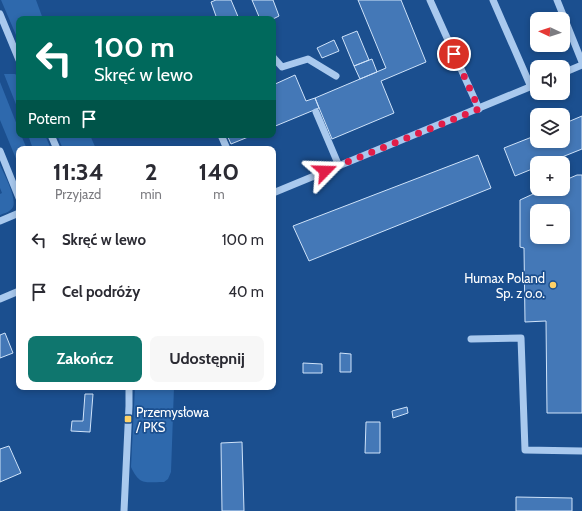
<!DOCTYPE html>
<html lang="pl">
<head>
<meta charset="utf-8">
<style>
	body { margin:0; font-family:Cabin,sans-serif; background:#f7f7f7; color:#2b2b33; height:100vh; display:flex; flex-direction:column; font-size:15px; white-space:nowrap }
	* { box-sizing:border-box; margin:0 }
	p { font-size:13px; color:#7c7c81 }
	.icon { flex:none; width:22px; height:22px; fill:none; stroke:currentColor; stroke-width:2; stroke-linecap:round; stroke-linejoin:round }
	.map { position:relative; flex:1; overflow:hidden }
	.details { position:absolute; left:16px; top:146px; width:260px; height:244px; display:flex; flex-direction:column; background:#fff; border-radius:8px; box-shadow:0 2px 6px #0003 }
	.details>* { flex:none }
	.banner { position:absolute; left:16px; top:16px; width:260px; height:122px; border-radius:8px; box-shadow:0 2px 6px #0003; background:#00695c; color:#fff; overflow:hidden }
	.needle { width:26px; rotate:274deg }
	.controls { position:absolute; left:530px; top:12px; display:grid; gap:8px }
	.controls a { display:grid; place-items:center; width:40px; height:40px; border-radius:8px; background:#fff; box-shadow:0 2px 6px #0003; font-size:20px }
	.pin { position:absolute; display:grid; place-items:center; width:34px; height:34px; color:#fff; margin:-17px; border:2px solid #fff; border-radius:50%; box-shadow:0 1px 4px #0007 }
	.me { position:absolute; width:44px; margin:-22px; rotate:68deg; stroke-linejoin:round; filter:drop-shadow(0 0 3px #0008) }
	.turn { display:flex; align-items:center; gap:14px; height:84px; padding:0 12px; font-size:18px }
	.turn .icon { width:52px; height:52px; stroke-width:2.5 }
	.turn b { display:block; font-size:28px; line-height:34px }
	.then { display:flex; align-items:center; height:38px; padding:0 12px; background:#0003; gap:8px; font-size:15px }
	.eta { display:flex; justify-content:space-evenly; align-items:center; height:68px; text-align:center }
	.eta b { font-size:24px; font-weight:700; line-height:28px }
	.button { display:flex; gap:8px; margin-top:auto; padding:8px 12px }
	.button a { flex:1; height:46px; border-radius:8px; background:#0f766e; color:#fff; font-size:16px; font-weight:700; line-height:46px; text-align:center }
	.button a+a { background:#f7f7f7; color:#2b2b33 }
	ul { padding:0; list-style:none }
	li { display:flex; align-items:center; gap:12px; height:52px; padding:0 12px }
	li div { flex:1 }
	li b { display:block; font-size:15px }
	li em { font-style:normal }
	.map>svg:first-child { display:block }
	.green { fill:#2e69ad }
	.building { fill:#4478b7; stroke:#cfe3fa; fill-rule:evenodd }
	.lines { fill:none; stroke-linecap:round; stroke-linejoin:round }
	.minor { stroke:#a9c9ee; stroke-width:7 }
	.route { stroke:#e11d48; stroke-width:7; stroke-dasharray:0 12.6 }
	.poi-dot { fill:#ffd166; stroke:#1b4f8f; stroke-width:1.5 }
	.labels { text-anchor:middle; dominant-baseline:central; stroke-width:3.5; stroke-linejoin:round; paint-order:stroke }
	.poi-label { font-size:13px; fill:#fff; stroke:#1b4f8f; text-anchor:end }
</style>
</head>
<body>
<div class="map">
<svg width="582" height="511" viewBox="0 0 582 511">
	<rect width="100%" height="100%" fill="#1b4f8f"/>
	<path class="green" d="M 1,0 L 36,0 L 43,19 L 19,19 L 19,42 Z
		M 4,74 L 15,74 L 19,77 L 19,112 Z
		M 0,82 L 19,130 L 19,135 L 21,135 L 27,149 L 19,149 L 19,166 L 0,120 Z
		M 28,135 L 45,135 L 51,149 L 33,149 Z
		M 57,135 L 90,135 L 96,149 L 63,149 Z
		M 0,165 C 4,174 17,198 13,207 C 10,212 5,213 0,215 L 0,194 L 2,193 L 0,188 Z
		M 135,387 L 174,387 L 171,472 L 168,479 L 164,482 C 145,482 140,486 131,467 Z"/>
	<path class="building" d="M 216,0 L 231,0 L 239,19 L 217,19 L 211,2 Z
		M 252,0 L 273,0 L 279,16 L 273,19 L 260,19 Z
		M 358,0 L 401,0 L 426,62 L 381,81 L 394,113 L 332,139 L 315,98 L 386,68 Z
		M 357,31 L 369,60 L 354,66 L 342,37 Z
		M 334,40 L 339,51 L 322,58 L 317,48 Z
		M 372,59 L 377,72 L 360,79 L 354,66 Z
		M 295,75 L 306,101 L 315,98 L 319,108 L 273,127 L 273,85 Z
		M 582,116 L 582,149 L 547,163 L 537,163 L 537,167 L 515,176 L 504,148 L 537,135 L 537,141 L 563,141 L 563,124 Z
		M 227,135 L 253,135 L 231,144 Z
		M 478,155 L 491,188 L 309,261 L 293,226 Z
		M 577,175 L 582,175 L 582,413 L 547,413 L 546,321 L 525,322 L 524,248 L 520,247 L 520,200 L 544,189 L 563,189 L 563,181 ZM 537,211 L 563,211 L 563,237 L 537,237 Z
		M 5,333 L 13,353 L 0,358 L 0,335 Z
		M 340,353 L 351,354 L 351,372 L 340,372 Z
		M 303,363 L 322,364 L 322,373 L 303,373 Z
		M 85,394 L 93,394 L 90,432 L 71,431 L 72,421 L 83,421 Z
		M 407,407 L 408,413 L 393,418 L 392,411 Z
		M 366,422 L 380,422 L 380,453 L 365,453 Z
		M 242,442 L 244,511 L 222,511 L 221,443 Z
		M 9,446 L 21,473 L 0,482 L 0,449 Z
		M 516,497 L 572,498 L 572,511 L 516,511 Z"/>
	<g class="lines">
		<path class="minor" d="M 430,0 L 479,109
			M 493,0 L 531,87
			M 557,0 L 582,62
			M 0,14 L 19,60
			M 273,57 L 282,67 L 308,59 L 336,76
			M 563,73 L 582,65
			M 316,112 L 339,166
			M 51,135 L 57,149
			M 221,135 L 227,149
			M 0,151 L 19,198
			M 273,193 L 537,84
			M 0,221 L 19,213
			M 0,299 L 19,291
			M 471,339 L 521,338 L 525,450 L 582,451
			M 124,511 L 129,406 L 129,387"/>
	</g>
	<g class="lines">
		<path class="route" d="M 325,171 L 479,109 L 454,54"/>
	</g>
	<g class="poi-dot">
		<circle cx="553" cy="285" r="4"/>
		<rect x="124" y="415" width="8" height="8" rx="2"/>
	</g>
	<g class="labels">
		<g class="poi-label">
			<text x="545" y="278">Humax Poland<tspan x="545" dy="15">Sp. z o.o.</tspan></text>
			<text x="136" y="412" text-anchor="start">Przemysłowa<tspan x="136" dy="15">/ PKS</tspan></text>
		</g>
	</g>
</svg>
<div class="controls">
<a><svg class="needle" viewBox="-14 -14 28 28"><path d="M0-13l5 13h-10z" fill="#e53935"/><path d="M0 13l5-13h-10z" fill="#7c7c81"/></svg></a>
<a><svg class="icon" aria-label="sound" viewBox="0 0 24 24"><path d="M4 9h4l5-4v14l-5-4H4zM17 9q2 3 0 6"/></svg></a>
<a><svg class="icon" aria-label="layers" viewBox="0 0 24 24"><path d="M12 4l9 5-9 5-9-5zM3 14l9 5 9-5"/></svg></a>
<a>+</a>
<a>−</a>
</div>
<div class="pin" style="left:454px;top:54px;background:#d93025"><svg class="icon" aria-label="arrive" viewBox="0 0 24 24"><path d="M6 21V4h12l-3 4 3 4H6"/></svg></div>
<svg class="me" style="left:325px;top:171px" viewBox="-20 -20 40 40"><path d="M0-17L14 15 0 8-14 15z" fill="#e11d48" stroke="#fff" stroke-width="4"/></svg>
<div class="banner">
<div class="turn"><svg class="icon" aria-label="left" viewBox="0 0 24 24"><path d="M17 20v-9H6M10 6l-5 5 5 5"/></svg><div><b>100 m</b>Skręć w lewo</div></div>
<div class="then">Potem<svg class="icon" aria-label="arrive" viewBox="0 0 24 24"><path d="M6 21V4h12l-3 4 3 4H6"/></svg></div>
</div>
<section class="details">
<div class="eta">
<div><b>11:34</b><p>Przyjazd</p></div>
<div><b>2</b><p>min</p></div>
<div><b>140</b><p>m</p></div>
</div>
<ul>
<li><svg class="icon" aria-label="left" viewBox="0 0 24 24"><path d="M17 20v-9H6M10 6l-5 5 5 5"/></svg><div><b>Skręć w lewo</b></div><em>100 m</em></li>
<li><svg class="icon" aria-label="arrive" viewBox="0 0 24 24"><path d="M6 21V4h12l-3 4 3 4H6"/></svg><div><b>Cel podróży</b></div><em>40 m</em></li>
</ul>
<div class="button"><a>Zakończ</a><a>Udostępnij</a></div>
</section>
</div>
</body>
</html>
